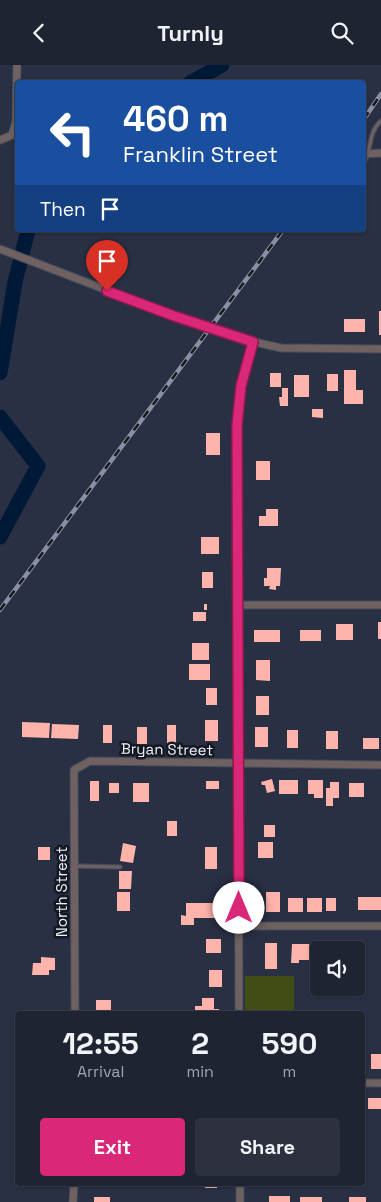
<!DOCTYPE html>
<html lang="en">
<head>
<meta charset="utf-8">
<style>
	body { margin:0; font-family:"Space Grotesk",sans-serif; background:#2c303f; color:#f1f3f6; height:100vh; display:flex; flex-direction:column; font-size:19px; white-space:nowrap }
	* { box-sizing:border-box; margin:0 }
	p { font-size:16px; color:#a1a4ac }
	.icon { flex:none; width:28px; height:28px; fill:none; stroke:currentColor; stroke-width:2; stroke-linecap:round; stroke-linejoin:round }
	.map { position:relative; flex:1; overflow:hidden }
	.panel { position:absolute; left:15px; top:946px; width:350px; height:175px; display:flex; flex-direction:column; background:#1f2433; border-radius:5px; box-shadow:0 1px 4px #0004,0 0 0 1px #3c414e }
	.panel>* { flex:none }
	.top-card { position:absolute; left:15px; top:15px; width:351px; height:152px; border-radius:5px; box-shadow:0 1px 4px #0004,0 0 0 1px #3c414e; background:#1a4fa0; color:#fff; overflow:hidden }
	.fabs { position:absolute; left:310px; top:876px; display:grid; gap:10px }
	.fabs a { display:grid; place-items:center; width:55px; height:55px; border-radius:5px; background:#1f2433; box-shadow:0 1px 4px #0004,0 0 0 1px #3c414e; font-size:25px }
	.pin { position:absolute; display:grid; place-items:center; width:42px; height:42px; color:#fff; margin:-51px -21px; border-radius:50% 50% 50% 0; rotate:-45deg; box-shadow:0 0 5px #0007 }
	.pin .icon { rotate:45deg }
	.me { position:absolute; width:55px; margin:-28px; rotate:0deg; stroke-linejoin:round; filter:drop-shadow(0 0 4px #0008) }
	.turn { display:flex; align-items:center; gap:18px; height:105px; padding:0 25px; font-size:22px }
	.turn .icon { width:65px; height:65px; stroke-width:2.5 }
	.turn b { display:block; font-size:35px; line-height:42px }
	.then { display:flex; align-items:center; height:48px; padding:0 25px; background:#0003; gap:10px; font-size:19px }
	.eta { display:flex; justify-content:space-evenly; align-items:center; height:85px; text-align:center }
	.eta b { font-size:30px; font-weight:700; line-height:35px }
	.primary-button { display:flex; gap:10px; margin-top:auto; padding:10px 25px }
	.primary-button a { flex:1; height:58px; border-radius:5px; background:#db2777; color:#fff; font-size:20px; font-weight:700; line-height:58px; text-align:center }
	.primary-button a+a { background:#2c303f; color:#f1f3f6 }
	header { display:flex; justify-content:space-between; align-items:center; height:65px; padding:0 25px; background:#1f2433; font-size:22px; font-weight:700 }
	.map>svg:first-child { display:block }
	.green { fill:#404e16 }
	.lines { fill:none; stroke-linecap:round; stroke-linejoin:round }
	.river { stroke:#001936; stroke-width:15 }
	.building { fill:#ffb4ab }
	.lane-casing { stroke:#444b5e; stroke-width:5.5 }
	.street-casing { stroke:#444b5e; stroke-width:9 }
	.lane { stroke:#6e6160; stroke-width:3 }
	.street { stroke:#6e6160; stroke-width:7 }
	.rail-casing { stroke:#8a90a0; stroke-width:4.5 }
	.rail { stroke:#151821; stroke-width:2.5; stroke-dasharray:8; stroke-linecap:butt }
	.street-bridge-casing { stroke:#444b5e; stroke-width:9; stroke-linecap:butt }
	.street-bridge { stroke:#6e6160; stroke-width:7 }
	.route-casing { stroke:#8e194d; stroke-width:12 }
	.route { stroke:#db2777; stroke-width:9 }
	.labels { text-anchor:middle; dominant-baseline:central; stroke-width:5; stroke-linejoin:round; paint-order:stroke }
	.street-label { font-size:15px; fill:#ecf1fe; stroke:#151821 }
</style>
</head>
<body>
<header><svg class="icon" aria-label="back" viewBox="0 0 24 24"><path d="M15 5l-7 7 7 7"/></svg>Turnly<svg class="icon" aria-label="search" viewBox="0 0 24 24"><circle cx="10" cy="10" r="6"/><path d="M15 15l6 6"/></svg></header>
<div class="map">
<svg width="381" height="1137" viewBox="0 0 381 1137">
	<rect width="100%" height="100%" fill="#293044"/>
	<path class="green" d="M 245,911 L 294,911 L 294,949 L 245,949 Z"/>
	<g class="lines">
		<path class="river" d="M 190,18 L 222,0
			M 0,308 L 15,217 L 28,165
			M 0,352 L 38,401 L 0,472"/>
	</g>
	<path class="building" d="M 379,246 L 381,246 L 381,270 L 379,270 Z
		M 344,254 L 365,254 L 365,267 L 344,267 Z
		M 344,305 L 356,305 L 356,325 L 363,325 L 363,339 L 344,339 Z
		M 270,308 L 281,308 L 281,322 L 270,322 Z
		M 327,309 L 338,309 L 338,326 L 327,326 Z
		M 294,310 L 309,310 L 309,332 L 294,332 Z
		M 282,323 L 288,323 L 288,341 L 280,341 L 279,332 L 282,332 Z
		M 312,344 L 323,344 L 323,353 L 312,352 Z
		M 206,368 L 220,368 L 220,390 L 206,390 Z
		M 256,396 L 270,396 L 270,415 L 256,415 Z
		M 266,444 L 278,444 L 278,461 L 259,461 L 259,451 L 266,451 Z
		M 201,472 L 219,472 L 219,489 L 201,489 Z
		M 267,503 L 281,503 L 280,521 L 276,521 L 276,525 L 269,524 L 270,521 L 264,521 L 264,513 L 267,513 Z
		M 202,507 L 213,507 L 213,523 L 202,523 Z
		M 204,539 L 207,539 L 207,545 L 204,545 Z
		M 193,547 L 206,547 L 206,556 L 193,556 Z
		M 378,557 L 381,557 L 381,574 L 378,574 Z
		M 336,559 L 353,559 L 353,575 L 336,575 Z
		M 254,565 L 280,565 L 280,577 L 254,577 Z
		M 300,565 L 321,565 L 321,576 L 300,576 Z
		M 192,578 L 209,578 L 209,595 L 192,595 Z
		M 256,595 L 270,595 L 270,616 L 256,615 Z
		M 189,599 L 210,599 L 210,615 L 189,615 Z
		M 206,623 L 217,623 L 217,640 L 206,640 Z
		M 256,631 L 269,631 L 269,650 L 256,650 Z
		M 205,655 L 218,655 L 218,676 L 205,676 Z
		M 22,657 L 50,658 L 49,673 L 22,672 Z
		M 52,659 L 79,660 L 78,674 L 51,673 Z
		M 103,660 L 112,660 L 112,678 L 103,678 Z
		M 167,660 L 176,660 L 176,679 L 167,679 Z
		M 137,662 L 147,662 L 147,679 L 137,679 Z
		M 255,662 L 268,662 L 268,682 L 255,682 Z
		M 287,665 L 298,665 L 298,683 L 287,683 Z
		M 326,666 L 338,666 L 338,684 L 326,684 Z
		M 363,673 L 379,673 L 379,684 L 363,684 Z
		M 272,714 L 275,726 L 267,728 L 265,720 L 262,720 L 261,717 Z
		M 279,715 L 298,715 L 298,729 L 279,729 Z
		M 308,715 L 323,715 L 323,733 L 314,733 L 314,729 L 308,729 Z
		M 90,716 L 99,716 L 99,736 L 90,736 Z
		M 206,716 L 219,716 L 219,724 L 206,724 Z
		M 330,717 L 339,717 L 339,733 L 333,733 L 333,741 L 326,741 L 326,723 L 330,723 Z
		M 109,718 L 119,718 L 119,728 L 109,728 Z
		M 133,718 L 149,718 L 149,737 L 133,737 Z
		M 349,718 L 364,718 L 364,732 L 349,732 Z
		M 167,756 L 177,756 L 177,771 L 167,771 Z
		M 264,760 L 275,760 L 275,772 L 264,772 Z
		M 258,777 L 273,777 L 273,793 L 258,793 Z
		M 123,778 L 136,781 L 133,798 L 120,796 Z
		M 38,782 L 50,782 L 50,795 L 38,795 Z
		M 205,782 L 217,782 L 217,804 L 205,804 Z
		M 119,806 L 132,806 L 131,824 L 119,824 Z
		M 117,827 L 130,827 L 130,846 L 117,846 Z
		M 266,827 L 280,827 L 280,847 L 266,847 Z
		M 358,832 L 381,832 L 381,845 L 358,845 Z
		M 288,833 L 303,833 L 303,847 L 288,847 Z
		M 307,833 L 322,833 L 322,847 L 307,847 Z
		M 326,833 L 336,833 L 336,846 L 326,846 Z
		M 186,838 L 218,838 L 218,853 L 194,853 L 194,860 L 181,860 L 181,850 L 186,851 Z
		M 206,874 L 221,874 L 221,888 L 206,888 Z
		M 265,878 L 277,878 L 277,904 L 265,904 Z
		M 292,879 L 313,879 L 313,886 L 319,886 L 319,898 L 314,898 L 314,895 L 299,895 L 299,898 L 291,898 Z
		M 41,892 L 55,893 L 55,905 L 49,905 L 49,910 L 32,910 L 33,898 L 41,898 Z
		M 209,905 L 222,905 L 222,922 L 209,922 Z
		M 202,933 L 214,933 L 214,944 L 219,944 L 219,949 L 195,949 L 195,941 L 202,941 Z
		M 96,935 L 111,935 L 111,949 L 96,949 Z
		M 371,989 L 381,989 L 381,1004 L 371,1004 Z
		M 362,991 L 366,991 L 366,1005 L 362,1005 Z
		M 368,1033 L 381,1033 L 381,1044 L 368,1044 Z
		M 95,1119 L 108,1119 L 108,1121 L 95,1121 Z
		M 205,1119 L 217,1119 L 217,1123 L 205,1123 Z
		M 269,1131 L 290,1131 L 290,1137 L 269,1137 Z
		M 94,1132 L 110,1132 L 110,1137 L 94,1137 Z
		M 300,1132 L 322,1132 L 322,1137 L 300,1137 Z
		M 349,1132 L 366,1132 L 366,1137 L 349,1137 Z"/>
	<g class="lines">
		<g class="lane-casing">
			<path id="lane" d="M 364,98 C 372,84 368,67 381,56
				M 75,801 L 120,802"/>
		</g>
		<g class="street-casing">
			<path id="street" d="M 0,75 L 12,70 L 16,57 L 17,0
				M 364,89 L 381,88
				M 0,184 L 174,251
				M 237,273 L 281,283 L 381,284
				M 237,540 L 381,540
				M 240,861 L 381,861
				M 75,949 L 74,705 L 90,696 L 381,700
				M 239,949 L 237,360 L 241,321 L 253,277
				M 362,1018 L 381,1018
				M 240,1119 L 240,1137
				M 73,1137 L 74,1119"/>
		</g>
		<use href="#lane" class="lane"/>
		<use href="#street" class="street"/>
		<g class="rail-casing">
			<path id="rail" d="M 364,54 L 381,29
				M 0,545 L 283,165"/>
		</g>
		<use href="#rail" class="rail"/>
		<g class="street-bridge-casing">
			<path id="street-bridge" d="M 174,251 L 237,273"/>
		</g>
		<use href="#street-bridge" class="street-bridge"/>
	</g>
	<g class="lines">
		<g class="route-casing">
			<path id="route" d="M 107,226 L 174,251 L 253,277 L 241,321 L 237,360 L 239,843"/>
		</g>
		<use href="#route" class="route"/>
	</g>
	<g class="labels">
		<g class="street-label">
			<text transform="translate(167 684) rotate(1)">Bryan Street</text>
			<text transform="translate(61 827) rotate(-90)">North Street</text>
		</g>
	</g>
</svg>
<div class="fabs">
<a><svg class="icon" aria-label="sound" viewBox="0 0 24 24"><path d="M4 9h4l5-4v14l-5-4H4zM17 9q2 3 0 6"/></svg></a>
</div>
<div class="pin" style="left:107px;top:226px;background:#d93025"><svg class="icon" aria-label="arrive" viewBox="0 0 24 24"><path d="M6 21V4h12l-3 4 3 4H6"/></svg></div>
<svg class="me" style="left:239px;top:843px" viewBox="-20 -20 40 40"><circle r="19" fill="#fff"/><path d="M0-13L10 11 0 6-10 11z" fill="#db2777"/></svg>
<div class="top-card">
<div class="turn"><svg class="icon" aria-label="left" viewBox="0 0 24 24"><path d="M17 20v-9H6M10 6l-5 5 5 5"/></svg><div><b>460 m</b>Franklin Street</div></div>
<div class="then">Then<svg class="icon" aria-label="arrive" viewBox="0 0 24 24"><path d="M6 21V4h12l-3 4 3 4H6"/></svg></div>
</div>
<section class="panel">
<div class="eta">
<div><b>12:55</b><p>Arrival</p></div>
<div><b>2</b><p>min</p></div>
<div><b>590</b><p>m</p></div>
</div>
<div class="primary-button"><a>Exit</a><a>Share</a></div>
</section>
</div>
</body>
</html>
